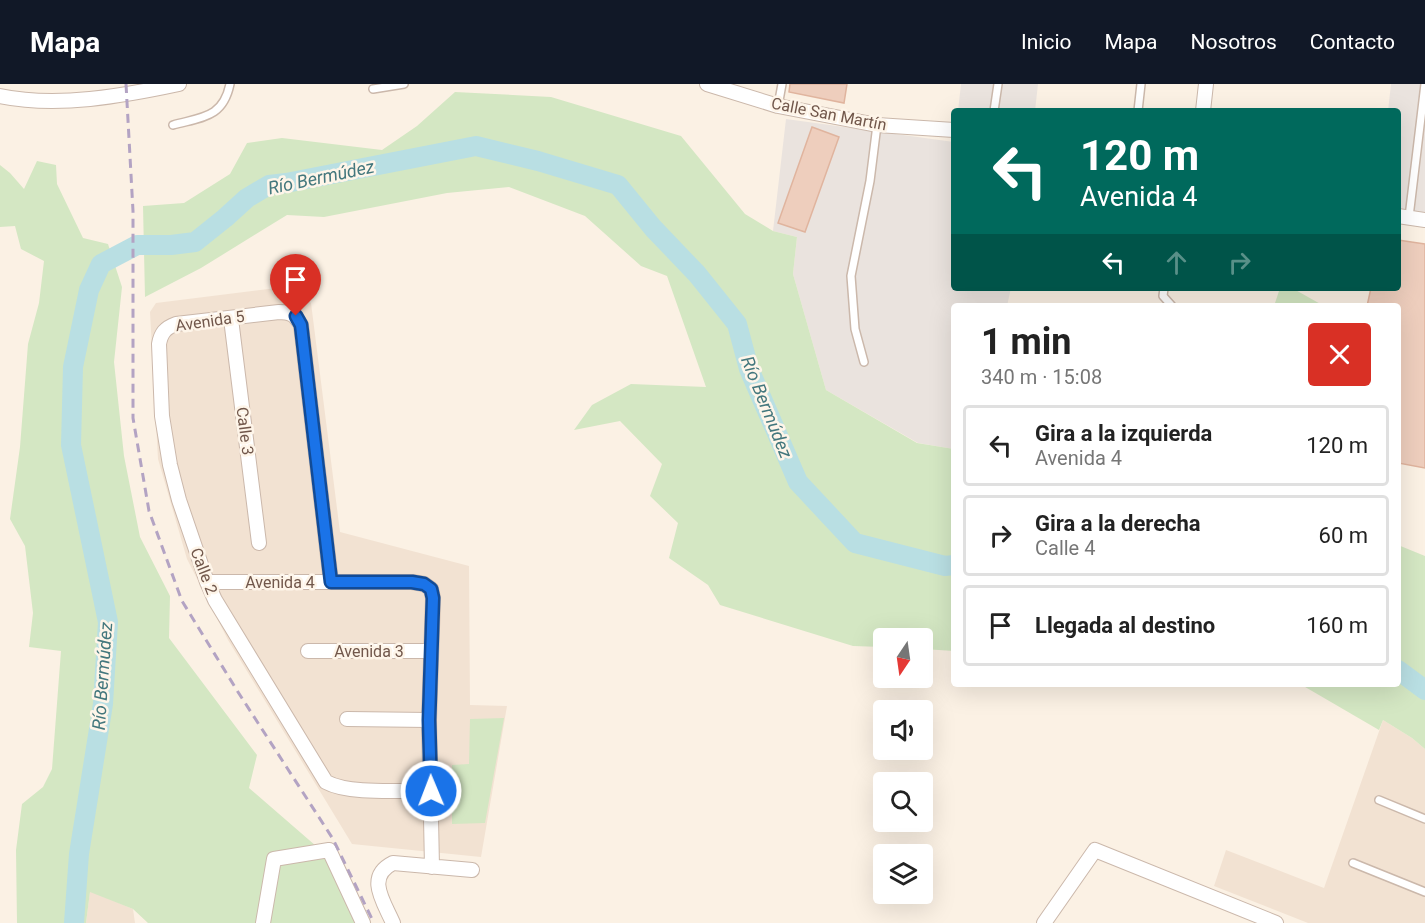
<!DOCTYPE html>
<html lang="es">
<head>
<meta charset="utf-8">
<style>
	body { margin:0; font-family:Roboto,sans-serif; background:#f6f6f6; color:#222; height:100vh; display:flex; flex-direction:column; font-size:22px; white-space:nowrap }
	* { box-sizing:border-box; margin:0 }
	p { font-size:20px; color:#767676 }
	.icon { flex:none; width:33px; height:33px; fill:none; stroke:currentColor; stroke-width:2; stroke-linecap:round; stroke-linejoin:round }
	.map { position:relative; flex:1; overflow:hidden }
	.panel { position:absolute; left:951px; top:219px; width:450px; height:384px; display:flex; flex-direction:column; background:#fff; border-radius:6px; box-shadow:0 6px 24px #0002 }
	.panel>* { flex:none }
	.hud { position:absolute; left:951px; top:24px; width:450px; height:183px; border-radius:6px; box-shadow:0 6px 24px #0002; background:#00695c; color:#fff; overflow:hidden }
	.needle { width:39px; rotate:193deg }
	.controls { position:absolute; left:873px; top:544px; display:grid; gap:12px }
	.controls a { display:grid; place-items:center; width:60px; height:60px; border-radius:6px; background:#fff; box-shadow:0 6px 24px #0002; font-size:30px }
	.pin { position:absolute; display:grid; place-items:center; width:51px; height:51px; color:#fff; margin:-62px -26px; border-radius:50% 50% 50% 0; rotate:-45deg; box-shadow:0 0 6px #0007 }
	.pin .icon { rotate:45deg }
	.me { position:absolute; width:66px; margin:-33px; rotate:359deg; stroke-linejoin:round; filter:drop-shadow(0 0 4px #0008) }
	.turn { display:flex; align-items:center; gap:21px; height:126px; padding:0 30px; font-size:27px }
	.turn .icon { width:78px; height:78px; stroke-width:2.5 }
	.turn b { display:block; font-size:42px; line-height:51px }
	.lanes { display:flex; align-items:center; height:57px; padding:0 30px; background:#0003; justify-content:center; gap:30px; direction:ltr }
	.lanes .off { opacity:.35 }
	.round { display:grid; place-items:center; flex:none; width:63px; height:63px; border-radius:6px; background:#f6f6f6 }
	.head { display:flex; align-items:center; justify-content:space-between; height:102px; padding:0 30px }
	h1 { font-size:36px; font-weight:700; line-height:45px }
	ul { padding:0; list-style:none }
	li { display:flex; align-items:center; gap:18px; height:81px; margin:0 12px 9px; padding:0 18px; border:3px solid #e0e0e0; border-radius:6px }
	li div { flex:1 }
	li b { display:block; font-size:22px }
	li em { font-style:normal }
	header { display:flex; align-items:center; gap:36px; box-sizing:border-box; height:84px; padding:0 30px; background:#111827; color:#fff }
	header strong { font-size:28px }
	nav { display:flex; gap:33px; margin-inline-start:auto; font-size:21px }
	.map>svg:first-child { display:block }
	.residential { fill:#f2e2d2 }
	.industrial { fill:#eae3de }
	.green { fill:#d4e7c3 }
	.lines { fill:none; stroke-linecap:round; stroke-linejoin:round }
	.river { stroke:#b9dfe3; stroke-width:20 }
	.building { fill:#eecebd; stroke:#e0b49e; stroke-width:1.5 }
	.service-casing { stroke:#cbb8ab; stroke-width:10 }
	.minor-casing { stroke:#cbb8ab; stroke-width:16 }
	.service { stroke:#fff; stroke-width:7 }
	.minor { stroke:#fff; stroke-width:14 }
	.rail { stroke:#b3a3c3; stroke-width:3; stroke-dasharray:9 6; stroke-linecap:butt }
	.route-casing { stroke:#114b97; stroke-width:15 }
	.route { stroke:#1a73e8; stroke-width:10 }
	.labels { text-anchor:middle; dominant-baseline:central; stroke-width:5; stroke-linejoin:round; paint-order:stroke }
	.street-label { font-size:16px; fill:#71574b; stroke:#fef5e9 }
	.water-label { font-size:18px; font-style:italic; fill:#43777d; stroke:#fef5e9 }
</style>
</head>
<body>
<header>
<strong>Mapa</strong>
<nav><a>Inicio</a><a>Mapa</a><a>Nosotros</a><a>Contacto</a></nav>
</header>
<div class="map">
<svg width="1425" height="839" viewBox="0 0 1425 839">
	<rect width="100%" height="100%" fill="#fbf1e4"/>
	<path class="residential" d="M 293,202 L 311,219 L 340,448 L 469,482 L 470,621 L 507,622 L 481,773 L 352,760 L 228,556 L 187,475 L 158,375 L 150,228 L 156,219 Z
		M 1383,636 L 1412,654 L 1425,665 L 1425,839 L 1308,839 L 1214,802 L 1226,766 L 1324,804 Z
		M 90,807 L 133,825 L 135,839 L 86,839 Z"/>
	<path class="industrial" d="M 961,0 L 1038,0 L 1035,27 L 958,27 Z
		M 1391,0 L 1425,0 L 1425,130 L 1398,124 L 1398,27 L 1388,27 Z
		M 786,35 L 954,58 L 954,204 L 1011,204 L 1007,222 L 954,222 L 954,365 L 918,359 L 826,306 L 793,190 L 797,153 L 773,147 Z"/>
	<path class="green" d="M 455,8 L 551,13 L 681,52 L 745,130 L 773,147 L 797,153 L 793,190 L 826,306 L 917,359 L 954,365 L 954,567 L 923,565 L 922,555 L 884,555 L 883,563 L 853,562 L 720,521 L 708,501 L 669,474 L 678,439 L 650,412 L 662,380 L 620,337 L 574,346 L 592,321 L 631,300 L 706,303 L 667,192 L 641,182 L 585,132 L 509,103 L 447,109 L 324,133 L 287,131 L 201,184 L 145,213 L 143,122 L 184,119 L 230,90 L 247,59 L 282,54 L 382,66 L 417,42 Z
		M 37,77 L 56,81 L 57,100 L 83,154 L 108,160 L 122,203 L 114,278 L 124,372 L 140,453 L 170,512 L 169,554 L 257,671 L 249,704 L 316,762 L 336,790 L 359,839 L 148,839 L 133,825 L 90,808 L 86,839 L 17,839 L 16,766 L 22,720 L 43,703 L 52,685 L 61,567 L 29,563 L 33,529 L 25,462 L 10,435 L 20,363 L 28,260 L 39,219 L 44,177 L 21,165 L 15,142 L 0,143 L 0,81 L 10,89 L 24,105 Z
		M 1280,204 L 1292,204 L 1324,222 L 1274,222 Z
		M 1398,461 L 1425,472 L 1425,665 L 1412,654 L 1383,636 L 1379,646 L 1300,600 L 1398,600 Z
		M 504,634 L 485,739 L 452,740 L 452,681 L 469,680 L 470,635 Z"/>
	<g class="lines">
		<path class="river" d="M 1398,586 L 1425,606
			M 74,839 L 79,770 L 103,620 L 108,538 L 71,361 L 73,283 L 89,206 L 101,180 L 137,161 L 171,161 L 195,158 L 225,134 L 247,114 L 269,101 L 286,99 L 476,62 L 538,77 L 618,101 L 653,144 L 697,190 L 737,240 L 749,285 L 798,398 L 855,459 L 945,482 L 954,481"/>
	</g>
	<path class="building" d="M 790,0 L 847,0 L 844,19 L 789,8 Z
		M 812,43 L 839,53 L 805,148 L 778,139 Z
		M 1398,156 L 1425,160 L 1425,384 L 1398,379 L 1398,222 L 1367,222 L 1371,204 L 1398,204 Z"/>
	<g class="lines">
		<g class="service-casing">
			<path id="service" d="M 373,5 L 404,0
				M 778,22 L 782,0
				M 994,27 L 998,0
				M 1138,27 L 1141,0
				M 173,41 C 202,33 223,34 230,0
				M 1409,133 L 1425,0
				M 1164,204 L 1163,212 L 1172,222
				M 864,278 L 855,245 L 851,192 L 870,97 L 877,41
				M 1379,716 L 1425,735
				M 1353,779 L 1425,808"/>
		</g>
		<g class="minor-casing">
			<path id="minor" d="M 707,0 L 778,22 L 877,41 L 954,46
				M 0,12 C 57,24 123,12 179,0
				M 1203,27 L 1206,0
				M 1398,132 L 1425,136
				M 231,235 L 259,459
				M 207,498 L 412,498 L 424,500 L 431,505 L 433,514 L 429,636 L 432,783
				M 331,498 L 301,241 C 295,231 291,228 279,228 L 176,240 C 165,244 161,249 159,260 L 162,332 L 170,381 L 179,416 L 207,498 L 215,516 L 326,698 C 350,711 402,706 431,707
				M 308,567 L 431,567
				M 347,635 L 429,636
				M 263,839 L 274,775 L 329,766 L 363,839
				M 393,839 C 384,818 365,793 393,779 L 472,786
				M 1044,839 L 1095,766 L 1276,839"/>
		</g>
		<use href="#service" class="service"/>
		<use href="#minor" class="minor"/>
		<path class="rail" d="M 126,0 L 133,127 L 133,334 L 149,427 L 182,517 L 238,608 L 333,755 L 374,839"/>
	</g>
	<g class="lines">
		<g class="route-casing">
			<path id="route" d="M 296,232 L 301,241 L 331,498 L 412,498 L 424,500 L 431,505 L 433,514 L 429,636 L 431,707"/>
		</g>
		<use href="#route" class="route"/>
	</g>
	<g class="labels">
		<g class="street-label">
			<text transform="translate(829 30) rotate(11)">Calle San Martín</text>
			<text transform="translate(210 237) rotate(-8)">Avenida 5</text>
			<text transform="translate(245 347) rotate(83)">Calle 3</text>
			<text transform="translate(204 487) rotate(69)">Calle 2</text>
			<text x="280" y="498">Avenida 4</text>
			<text x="369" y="567">Avenida 3</text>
		</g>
		<g class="water-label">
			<text transform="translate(321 93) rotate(-12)">Río Bermúdez</text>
			<text transform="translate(767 323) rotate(68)">Río Bermúdez</text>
			<text transform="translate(102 592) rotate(-86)">Río Bermúdez</text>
		</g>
	</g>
</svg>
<div class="controls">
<a><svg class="needle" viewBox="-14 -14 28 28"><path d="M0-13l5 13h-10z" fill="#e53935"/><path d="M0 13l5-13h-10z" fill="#767676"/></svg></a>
<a><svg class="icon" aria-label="sound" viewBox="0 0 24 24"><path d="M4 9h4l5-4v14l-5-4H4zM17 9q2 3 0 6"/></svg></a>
<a><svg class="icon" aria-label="search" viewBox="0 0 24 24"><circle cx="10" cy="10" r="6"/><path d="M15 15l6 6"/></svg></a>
<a><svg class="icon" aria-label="layers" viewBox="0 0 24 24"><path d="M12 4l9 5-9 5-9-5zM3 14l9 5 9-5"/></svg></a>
</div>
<div class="pin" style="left:296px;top:232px;background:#d93025"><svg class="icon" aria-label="arrive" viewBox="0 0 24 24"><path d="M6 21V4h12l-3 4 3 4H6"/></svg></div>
<svg class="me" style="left:431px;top:707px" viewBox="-20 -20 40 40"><circle r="17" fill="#1a73e8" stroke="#fff" stroke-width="3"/><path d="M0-11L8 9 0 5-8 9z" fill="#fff"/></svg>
<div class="hud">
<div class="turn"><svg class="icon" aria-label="left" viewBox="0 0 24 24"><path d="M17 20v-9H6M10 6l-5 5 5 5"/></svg><div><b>120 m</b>Avenida 4</div></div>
<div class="lanes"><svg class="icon" aria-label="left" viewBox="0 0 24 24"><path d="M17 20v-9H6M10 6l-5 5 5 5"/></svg><svg class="icon off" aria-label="ahead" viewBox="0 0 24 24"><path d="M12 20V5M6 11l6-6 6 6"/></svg><svg class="icon off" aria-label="right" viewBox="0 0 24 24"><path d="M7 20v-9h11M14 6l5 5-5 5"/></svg></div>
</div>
<section class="panel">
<div class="head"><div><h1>1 min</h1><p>340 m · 15:08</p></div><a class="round" style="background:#d93025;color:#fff"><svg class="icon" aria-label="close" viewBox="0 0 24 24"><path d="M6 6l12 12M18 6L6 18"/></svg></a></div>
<ul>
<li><svg class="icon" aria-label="left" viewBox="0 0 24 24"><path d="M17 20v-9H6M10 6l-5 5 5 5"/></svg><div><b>Gira a la izquierda</b><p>Avenida 4</p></div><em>120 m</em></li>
<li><svg class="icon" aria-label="right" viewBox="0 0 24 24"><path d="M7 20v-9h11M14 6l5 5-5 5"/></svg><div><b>Gira a la derecha</b><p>Calle 4</p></div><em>60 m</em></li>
<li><svg class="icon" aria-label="arrive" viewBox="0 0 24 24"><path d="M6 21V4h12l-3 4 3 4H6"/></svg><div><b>Llegada al destino</b></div><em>160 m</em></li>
</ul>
</section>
</div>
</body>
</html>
